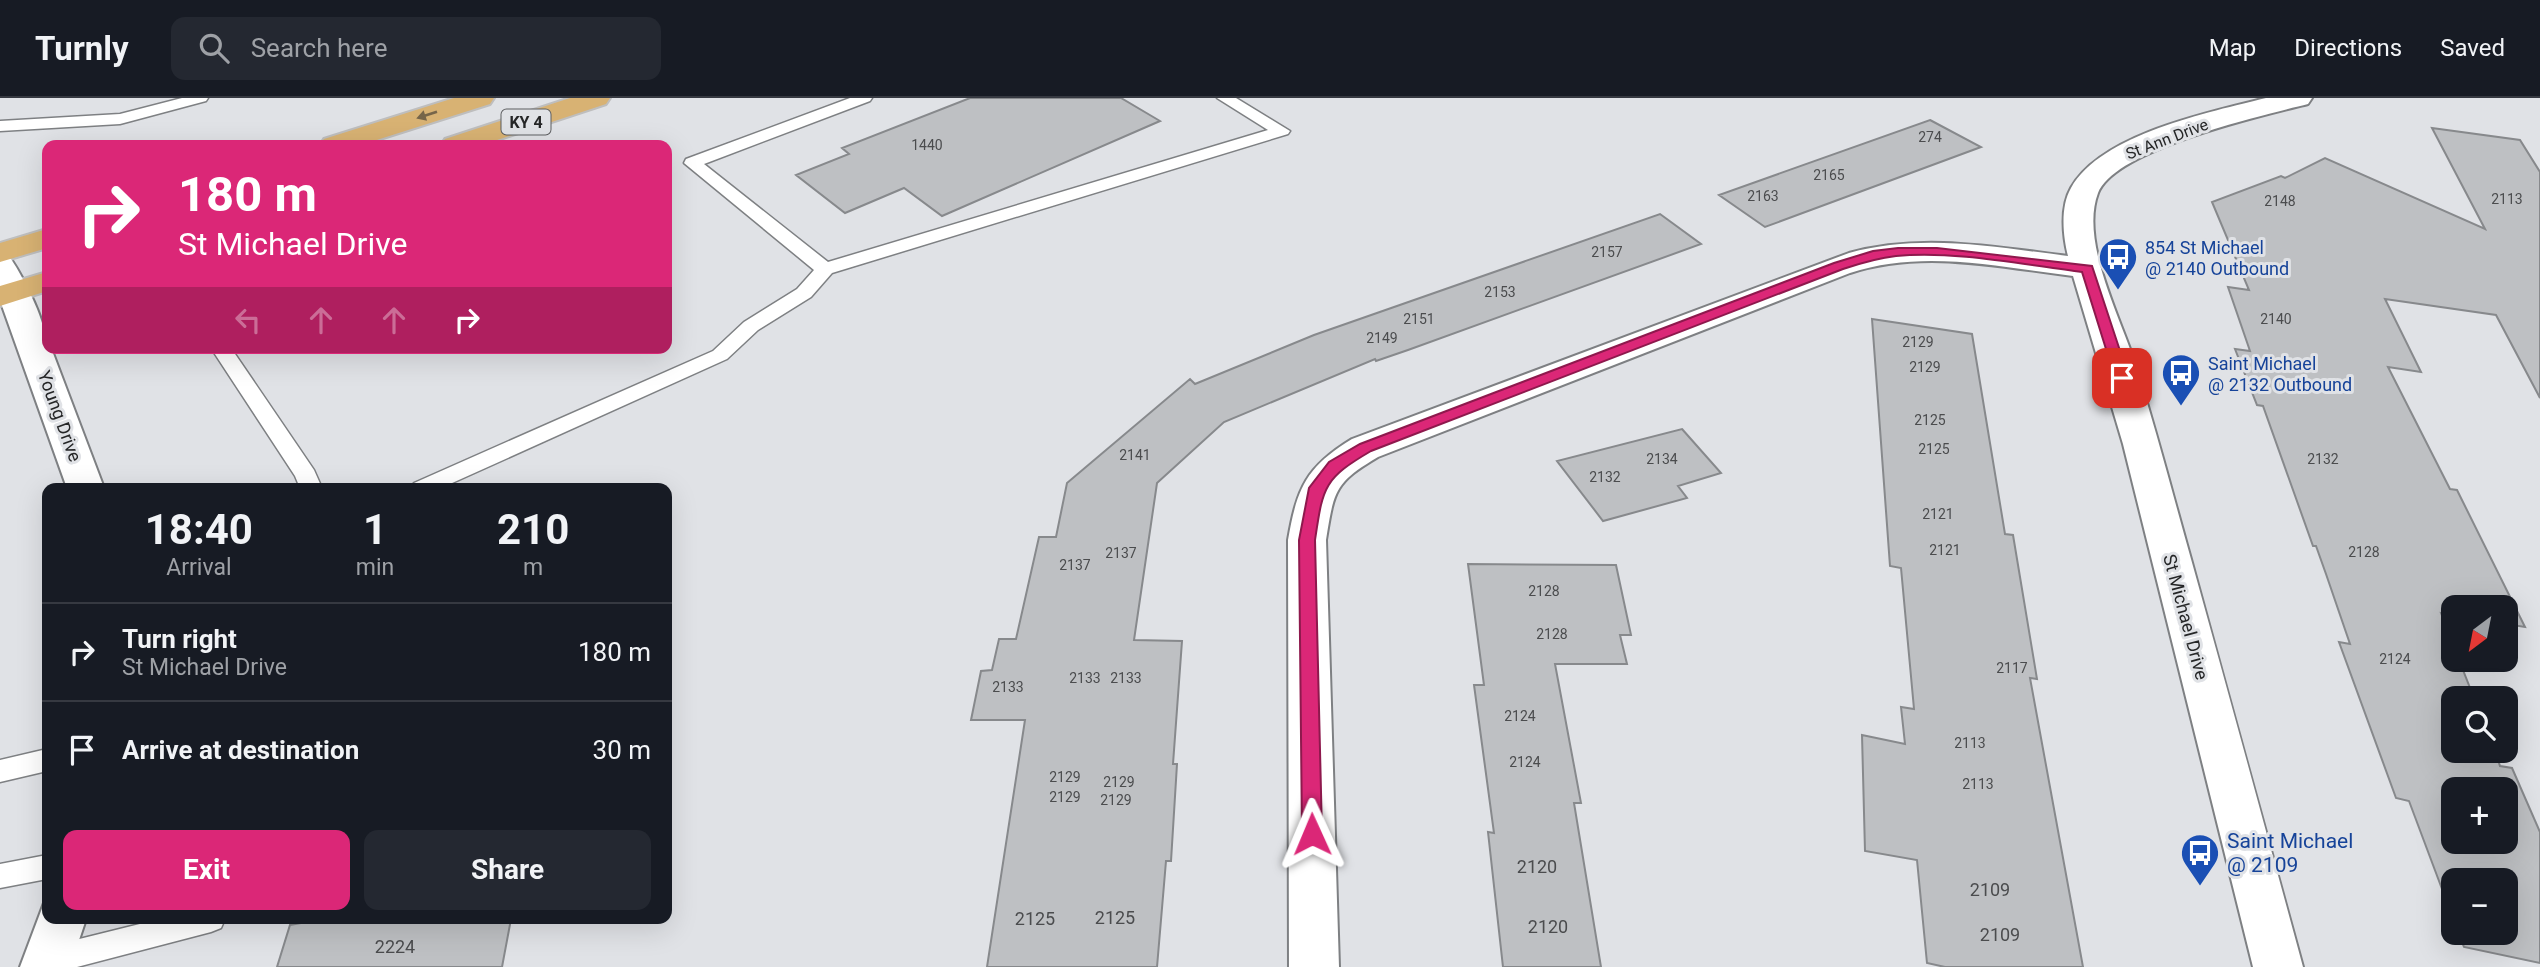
<!DOCTYPE html>
<html lang="en">
<head>
<meta charset="utf-8">
<style>
	body { margin:0; font-family:Roboto,sans-serif; background:#242831; color:#f1f3f6; height:100vh; display:flex; flex-direction:column; font-size:26px; white-space:nowrap }
	* { box-sizing:border-box; margin:0 }
	p { font-size:23px; color:#9ea1a6 }
	.icon { flex:none; width:38px; height:38px; fill:none; stroke:currentColor; stroke-width:2; stroke-linecap:round; stroke-linejoin:round }
	.map { position:relative; flex:1; overflow:hidden }
	.drawer { position:absolute; left:42px; top:385px; width:630px; height:441px; display:flex; flex-direction:column; background:#171b24; border-radius:14px; box-shadow:0 7px 28px #0002 }
	.drawer>* { flex:none }
	.guide { position:absolute; left:42px; top:42px; width:630px; height:214px; border-radius:14px; box-shadow:0 7px 28px #0002; background:#db2777; color:#fff; overflow:hidden }
	.needle { width:46px; rotate:212deg }
	.controls { position:absolute; left:2441px; top:497px; display:grid; gap:14px }
	.controls a { display:grid; place-items:center; width:77px; height:77px; border-radius:14px; background:#171b24; box-shadow:0 7px 28px #0002; font-size:35px }
	.pin { position:absolute; display:grid; place-items:center; width:60px; height:60px; color:#fff; margin:-30px; border-radius:14px; box-shadow:0 4px 10px #0006 }
	.me { position:absolute; width:77px; margin:-38px; rotate:359deg; stroke-linejoin:round; filter:drop-shadow(0 0 5px #0008) }
	.turn { display:flex; align-items:center; gap:24px; height:147px; padding:0 21px; font-size:32px }
	.turn .icon { width:91px; height:91px; stroke-width:2.5 }
	.turn b { display:block; font-size:49px; line-height:60px }
	.lanes { display:flex; align-items:center; height:66px; padding:0 21px; background:#0003; justify-content:center; gap:35px; direction:ltr }
	.lanes .off { opacity:.35 }
	.eta { display:flex; justify-content:space-evenly; align-items:center; height:119px; text-align:center }
	.eta b { font-size:42px; font-weight:700; line-height:49px }
	.cta { display:flex; gap:14px; margin-top:auto; padding:14px 21px }
	.cta a { flex:1; height:80px; border-radius:14px; background:#db2777; color:#fff; font-size:28px; font-weight:700; line-height:80px; text-align:center }
	.cta a+a { background:#242831; color:#f1f3f6 }
	ul { padding:0; list-style:none }
	li { display:flex; align-items:center; gap:21px; height:98px; padding:0 21px; border-top:2px solid #363941 }
	li div { flex:1 }
	li b { display:block; font-size:26px }
	li em { font-style:normal }
	header { display:flex; align-items:center; gap:42px; box-sizing:border-box; height:98px; padding:0 35px; background:#171b24; border-bottom:2px solid #363941 }
	header strong { font-size:33px }
	nav { display:flex; gap:38px; margin-inline-start:auto; font-size:24px }
	.search { width:490px; height:63px; background:#242831; display:flex; align-items:center; gap:18px; box-sizing:border-box; padding:0 24px; border-radius:14px; color:#9ea1a6; font-size:26px }
	.map>svg:first-child { display:block }
	.building { fill:#bec0c3; stroke:#87898c; stroke-width:2; fill-rule:evenodd }
	.lines { fill:none; stroke-linecap:round; stroke-linejoin:round }
	.service-casing { stroke:#7e8083; stroke-width:3 }
	.minor-casing { stroke:#7e8083; stroke-width:4 }
	.trunk-casing { stroke:#bebebe; stroke-width:4 }
	.service { fill:#fff; fill-rule:evenodd }
	.minor { fill:#fff; fill-rule:evenodd }
	.trunk { fill:#d8b273; fill-rule:evenodd }
	.oneway { fill:#766549 }
	.route { fill:#db2777; stroke:#8e194d; stroke-width:2 }
	.labels { text-anchor:middle; dominant-baseline:central; stroke-width:6; stroke-linejoin:round; paint-order:stroke }
	.number-label { font-size:14px; fill:#4b4c4e }
	.shield { fill:#e0e2e6; stroke:#5d5e60; stroke-width:2 }
	.shield-label { font-size:16px; font-weight:bold; fill:#252627 }
	.far-street-label { font-size:16px; fill:#252627; stroke:#e0e2e6 }
	.transit-label { font-size:18px; fill:#164399; stroke:#e0e2e6; text-anchor:start }
	.street-label { font-size:18px; fill:#252627; stroke:#e0e2e6 }
	.near-number-label { font-size:18px; fill:#4b4c4e }
	.near-transit-label { font-size:21px; fill:#164399; stroke:#e0e2e6; text-anchor:start }
</style>
</head>
<body>
<header>
<strong>Turnly</strong>
<div class="search"><svg class="icon" aria-label="search" viewBox="0 0 24 24"><circle cx="10" cy="10" r="6"/><path d="M15 15l6 6"/></svg>Search here</div>
<nav><a>Map</a><a>Directions</a><a>Saved</a></nav>
</header>
<div class="map">
<svg width="2540" height="869" viewBox="0 0 2540 869">
	<rect width="100%" height="100%" fill="#e0e2e6"/>
	<path class="building" d="M 970,0 L 1121,0 L 1160,23 L 942,118 L 904,90 L 845,115 L 796,77 L 849,56 L 842,50 Z
		M 1930,22 L 1981,49 L 1765,129 L 1719,97 Z
		M 2432,30 L 2520,42 L 2540,74 L 2540,300 L 2496,217 L 2385,201 L 2421,274 L 2388,269 L 2450,391 L 2457,392 L 2525,529 L 2506,526 L 2506,509 L 2454,509 L 2454,517 L 2441,515 L 2454,548 L 2454,562 L 2459,562 L 2474,600 L 2454,600 L 2454,653 L 2495,653 L 2500,668 L 2512,670 L 2540,734 L 2540,865 L 2464,849 L 2458,835 L 2506,835 L 2506,782 L 2454,782 L 2454,823 L 2409,703 L 2396,700 L 2339,544 L 2350,546 L 2326,476 L 2316,448 L 2313,448 L 2263,308 L 2257,307 L 2235,251 L 2250,253 L 2228,189 L 2249,192 L 2212,104 L 2281,78 L 2285,80 L 2325,60 L 2485,131 ZM 2454,691 L 2506,691 L 2506,744 L 2454,744 Z
		M 1660,116 L 1701,146 L 1408,252 L 1376,263 L 1375,261 L 1224,324 L 1157,385 L 1134,542 L 1182,543 L 1173,666 L 1177,666 L 1171,763 L 1166,763 L 1157,869 L 987,869 L 1025,622 L 971,622 L 981,573 L 992,572 L 999,541 L 1016,541 L 1039,439 L 1056,439 L 1067,385 L 1190,281 L 1195,286 L 1314,237 Z
		M 1872,221 L 1972,236 L 2005,436 L 2013,437 L 2037,581 L 2030,580 L 2083,869 L 1945,869 L 1927,865 L 1917,762 L 1865,753 L 1862,637 L 1905,646 L 1901,609 L 1914,611 L 1901,470 L 1890,468 Z
		M 1682,331 L 1721,375 L 1678,388 L 1687,400 L 1603,423 L 1557,363 Z
		M 1468,466 L 1616,467 L 1631,537 L 1620,537 L 1627,566 L 1555,566 L 1581,705 L 1574,705 L 1601,869 L 1503,869 L 1488,734 L 1494,735 L 1474,587 L 1484,587 Z
		M 323,821 L 511,821 L 502,869 L 277,869 L 290,827 Z"/>
	<g class="lines">
		<g class="service-casing">
			<path id="service" d="M 182,0 L 208,0 L 206,3 L 120,26 L 0,33 L 0,23 L 120,16 Z
				M 850,0 L 872,0 L 870,3 L 704,66 L 828,164 L 1268,32 L 1217,0 L 1236,0 L 1290,33 L 1288,36 L 832,175 L 811,199 L 758,232 L 727,261 L 441,390 L 411,390 L 414,385 L 713,253 L 744,224 L 797,191 L 814,172 L 684,65 L 686,61 Z
				M 211,250 L 231,250 L 314,372 L 322,390 L 300,390 L 295,378 Z
				M 47,651 L 47,673 L 0,684 L 0,662 Z
				M 47,757 L 47,781 L 0,790 L 0,766 Z
				M 160,821 L 225,821 L 221,830 L 211,834 L 77,869 L 35,869 L 32,863 L 37,853 L 47,849 Z"/>
		</g>
		<g class="minor-casing">
			<path id="minor" d="M 2266,0 L 2312,0 L 2308,6 C 2264,17 2115,51 2098,95 C 2080,142 2119,217 2134,262 C 2155,328 2172,394 2191,461 C 2229,597 2266,733 2303,869 L 2253,869 L 2123,346 L 2073,178 C 1998,169 1923,151 1850,175 L 1378,359 C 1334,385 1334,393 1326,442 L 1339,869 L 1289,869 L 1288,442 C 1297,390 1306,369 1352,341 L 1849,155 C 1922,135 1994,149 2068,158 C 2063,138 2060,109 2071,90 C 2101,36 2210,14 2266,0 Z
				M 0,159 L 11,161 C 25,182 47,226 47,250 L 51,250 L 104,390 L 67,390 L 0,202 Z
				M 47,804 L 47,821 L 86,821 L 70,869 L 20,869 L 44,805 Z"/>
		</g>
		<g class="trunk-casing">
			<path id="trunk" d="M 454,0 L 494,0 L 490,6 L 361,47 L 320,47 L 324,41 Z
				M 570,0 L 610,0 L 606,6 L 482,47 L 441,47 L 445,41 Z
				M 47,131 L 47,150 L 0,164 L 0,145 Z
				M 47,174 L 47,193 L 0,208 L 0,188 Z"/>
		</g>
		<use href="#service" class="service"/>
		<use href="#minor" class="minor"/>
		<use href="#trunk" class="trunk"/>
	</g>
	<defs><path id="oneway-solid" d="M-6-.8H1V-3.2L6.5 0L1 3.2V.8H-6Z" transform="scale(1.75)"/></defs>
	<use class="oneway" href="#oneway-solid" transform="translate(427 17) rotate(162)"/>
	<path class="route" d="M 1898,150 L 1937,150 L 2092,168 L 2129,280 L 2122,285 L 2115,280 L 2082,174 C 2025,167 1953,152 1896,158 C 1878,160 1861,165 1843,171 L 1371,353 C 1323,381 1323,389 1315,442 L 1322,736 L 1319,742 L 1312,744 L 1305,742 L 1302,736 L 1299,442 L 1309,390 L 1329,364 L 1360,346 L 1834,165 L 1873,153 Z"/>
	<defs>
		<g id="bus-pin" transform="scale(2.0125)"><path d="M0 17L-7.5 6A9.5 9.5 0 1 1 7.5 6Z" fill="#1a4fb4" stroke="#e0e2e6"/><path d="M-5-6H5V4H4V6H2V4H-2V6H-4V4H-5ZM-3.5-4V0h7V-4ZM-3.5 1.2v1.5H-2V1.2ZM2 1.2v1.5H3.5V1.2Z" fill="#fff"/></g>
	</defs>
	<g fill-rule="evenodd">
		<use href="#bus-pin" x="2118" y="159"/>
		<use href="#bus-pin" x="2181" y="275"/>
		<use href="#bus-pin" x="2200" y="755"/>
	</g>
	<g class="labels">
		<g class="number-label">
			<text x="1930" y="39">274</text>
			<text x="927" y="47">1440</text>
			<text x="1829" y="77">2165</text>
			<text x="1763" y="98">2163</text>
			<text x="2507" y="101">2113</text>
			<text x="2280" y="103">2148</text>
			<text x="1607" y="154">2157</text>
			<text x="1500" y="194">2153</text>
			<text x="1419" y="221">2151</text>
			<text x="2276" y="221">2140</text>
			<text x="1382" y="240">2149</text>
			<text x="1918" y="244">2129</text>
			<text x="1925" y="269">2129</text>
			<text x="1930" y="322">2125</text>
			<text x="1934" y="351">2125</text>
			<text x="1135" y="357">2141</text>
			<text x="1662" y="361">2134</text>
			<text x="2323" y="361">2132</text>
			<text x="1605" y="379">2132</text>
			<text x="1938" y="416">2121</text>
			<text x="1945" y="452">2121</text>
			<text x="2364" y="454">2128</text>
			<text x="1121" y="455">2137</text>
			<text x="1075" y="467">2137</text>
			<text x="1544" y="493">2128</text>
			<text x="1552" y="536">2128</text>
			<text x="2395" y="561">2124</text>
			<text x="2012" y="570">2117</text>
			<text x="1085" y="580">2133</text>
			<text x="1126" y="580">2133</text>
			<text x="1008" y="589">2133</text>
			<text x="1520" y="618">2124</text>
			<text x="1970" y="645">2113</text>
			<text x="1525" y="664">2124</text>
			<text x="1065" y="679">2129</text>
			<text x="1119" y="684">2129</text>
			<text x="1978" y="686">2113</text>
			<text x="1065" y="699">2129</text>
			<text x="1116" y="702">2129</text>
		</g>
		<rect class="shield" x="501.5" y="11.5" width="49" height="25" rx="5"/>
		<g class="shield-label">
			<text x="526" y="24">KY 4</text>
		</g>
		<g class="far-street-label">
			<text transform="translate(2167 41) rotate(-21)">St Ann Drive</text>
		</g>
		<g class="transit-label">
			<text x="2145" y="149">854 St Michael<tspan x="2145" dy="21">@ 2140 Outbound</tspan></text>
			<text x="2208" y="265">Saint Michael<tspan x="2208" dy="21">@ 2132 Outbound</tspan></text>
		</g>
		<g class="street-label">
			<text transform="translate(60 318) rotate(70)">Young Drive</text>
			<text transform="translate(2186 519) rotate(75)">St Michael Drive</text>
		</g>
		<g class="near-number-label">
			<text x="1537" y="768">2120</text>
			<text x="1990" y="791">2109</text>
			<text x="1115" y="819">2125</text>
			<text x="1035" y="820">2125</text>
			<text x="1548" y="828">2120</text>
			<text x="2000" y="836">2109</text>
			<text x="395" y="848">2224</text>
		</g>
		<g class="near-transit-label">
			<text x="2227" y="743">Saint Michael<tspan x="2227" dy="24">@ 2109</tspan></text>
		</g>
	</g>
</svg>
<div class="controls">
<a><svg class="needle" viewBox="-14 -14 28 28"><path d="M0-13l5 13h-10z" fill="#e53935"/><path d="M0 13l5-13h-10z" fill="#9ea1a6"/></svg></a>
<a><svg class="icon" aria-label="search" viewBox="0 0 24 24"><circle cx="10" cy="10" r="6"/><path d="M15 15l6 6"/></svg></a>
<a>+</a>
<a>−</a>
</div>
<div class="pin" style="left:2122px;top:280px;background:#d93025"><svg class="icon" aria-label="arrive" viewBox="0 0 24 24"><path d="M6 21V4h12l-3 4 3 4H6"/></svg></div>
<svg class="me" style="left:1312px;top:736px" viewBox="-20 -20 40 40"><path d="M0-17L14 15 0 8-14 15z" fill="#db2777" stroke="#fff" stroke-width="4"/></svg>
<div class="guide">
<div class="turn"><svg class="icon" aria-label="right" viewBox="0 0 24 24"><path d="M7 20v-9h11M14 6l5 5-5 5"/></svg><div><b>180 m</b>St Michael Drive</div></div>
<div class="lanes"><svg class="icon off" aria-label="left" viewBox="0 0 24 24"><path d="M17 20v-9H6M10 6l-5 5 5 5"/></svg><svg class="icon off" aria-label="ahead" viewBox="0 0 24 24"><path d="M12 20V5M6 11l6-6 6 6"/></svg><svg class="icon off" aria-label="ahead" viewBox="0 0 24 24"><path d="M12 20V5M6 11l6-6 6 6"/></svg><svg class="icon" aria-label="right" viewBox="0 0 24 24"><path d="M7 20v-9h11M14 6l5 5-5 5"/></svg></div>
</div>
<section class="drawer">
<div class="eta">
<div><b>18:40</b><p>Arrival</p></div>
<div><b>1</b><p>min</p></div>
<div><b>210</b><p>m</p></div>
</div>
<ul>
<li><svg class="icon" aria-label="right" viewBox="0 0 24 24"><path d="M7 20v-9h11M14 6l5 5-5 5"/></svg><div><b>Turn right</b><p>St Michael Drive</p></div><em>180 m</em></li>
<li><svg class="icon" aria-label="arrive" viewBox="0 0 24 24"><path d="M6 21V4h12l-3 4 3 4H6"/></svg><div><b>Arrive at destination</b></div><em>30 m</em></li>
</ul>
<div class="cta"><a>Exit</a><a>Share</a></div>
</section>
</div>
</body>
</html>
